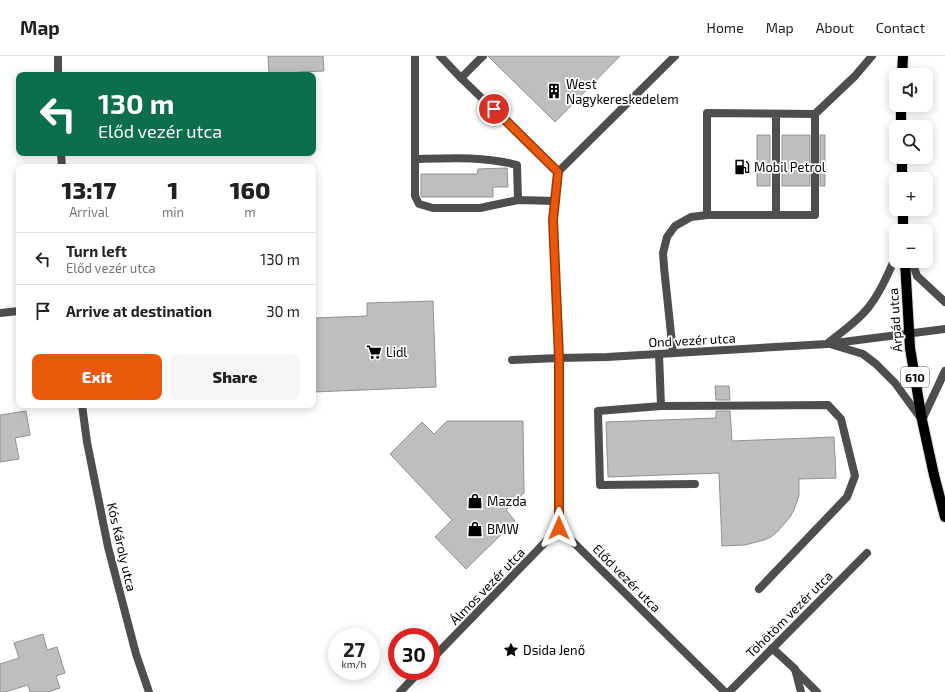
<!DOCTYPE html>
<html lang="en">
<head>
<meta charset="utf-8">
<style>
	body { margin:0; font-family:"Exo 2",sans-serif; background:#f6f6f6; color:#222; height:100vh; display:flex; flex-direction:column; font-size:15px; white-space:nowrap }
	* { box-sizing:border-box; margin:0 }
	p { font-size:13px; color:#767676 }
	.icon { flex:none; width:22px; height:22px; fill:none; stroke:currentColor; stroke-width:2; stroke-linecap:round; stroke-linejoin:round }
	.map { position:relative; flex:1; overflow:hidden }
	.panel { position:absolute; left:16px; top:108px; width:300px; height:244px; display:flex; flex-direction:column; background:#fff; border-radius:8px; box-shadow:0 2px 10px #0003 }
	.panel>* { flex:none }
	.top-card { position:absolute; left:16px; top:16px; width:300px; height:84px; border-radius:8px; box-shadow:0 2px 10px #0003; background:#0b6e4f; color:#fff; overflow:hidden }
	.fabs { position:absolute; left:889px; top:12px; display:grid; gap:8px }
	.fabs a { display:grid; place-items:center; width:44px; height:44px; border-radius:8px; background:#fff; box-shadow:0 2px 10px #0003; font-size:20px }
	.speed { position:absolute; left:328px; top:572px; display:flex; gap:8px; font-size:20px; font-weight:700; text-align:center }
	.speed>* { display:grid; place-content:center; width:52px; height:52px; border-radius:50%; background:#fff; box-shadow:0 2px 10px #0003; line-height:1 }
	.speed small { font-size:10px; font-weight:400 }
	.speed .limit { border:6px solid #d22; background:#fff; color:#111 }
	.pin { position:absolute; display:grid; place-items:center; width:34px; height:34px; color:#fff; margin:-17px; border:2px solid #fff; border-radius:50%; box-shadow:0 1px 4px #0007 }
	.me { position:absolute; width:44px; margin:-22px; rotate:0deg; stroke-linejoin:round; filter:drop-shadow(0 0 3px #0008) }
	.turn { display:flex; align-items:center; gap:14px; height:84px; padding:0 16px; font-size:18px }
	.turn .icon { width:52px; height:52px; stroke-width:2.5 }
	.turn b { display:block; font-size:28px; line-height:34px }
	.eta { display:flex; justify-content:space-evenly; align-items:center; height:68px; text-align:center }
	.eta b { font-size:24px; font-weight:800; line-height:28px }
	.primary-button { display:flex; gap:8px; margin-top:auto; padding:8px 16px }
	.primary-button a { flex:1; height:46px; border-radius:8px; background:#ea580c; color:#fff; font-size:16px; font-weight:800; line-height:46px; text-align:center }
	.primary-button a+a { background:#f6f6f6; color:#222 }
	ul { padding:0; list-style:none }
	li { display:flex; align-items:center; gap:12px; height:52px; padding:0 16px; border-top:1px solid #e0e0e0 }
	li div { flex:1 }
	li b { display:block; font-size:15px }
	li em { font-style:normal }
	header { display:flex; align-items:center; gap:24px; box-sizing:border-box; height:56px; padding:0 20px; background:#fff; border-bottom:1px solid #e0e0e0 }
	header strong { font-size:19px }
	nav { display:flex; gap:22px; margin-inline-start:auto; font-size:14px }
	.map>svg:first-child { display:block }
	.building { fill:#bebebe; stroke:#929292 }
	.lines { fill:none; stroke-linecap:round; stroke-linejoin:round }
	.primary-casing { stroke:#dbdbdb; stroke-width:12 }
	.service { stroke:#4e4e4e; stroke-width:8 }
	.minor { stroke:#4e4e4e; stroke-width:8 }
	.primary { stroke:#000; stroke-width:10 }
	.route-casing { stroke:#983908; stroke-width:10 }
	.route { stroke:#ea580c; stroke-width:7 }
	.labels { text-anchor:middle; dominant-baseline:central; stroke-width:3.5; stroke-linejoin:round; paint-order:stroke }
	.shield { fill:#fff; stroke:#4c4c4c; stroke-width:1 }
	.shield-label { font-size:12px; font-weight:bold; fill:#000 }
	.poi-label { font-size:13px; fill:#000; stroke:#fff; text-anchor:start }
	.street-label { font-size:13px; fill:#000; stroke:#fff }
</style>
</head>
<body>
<header>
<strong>Map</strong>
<nav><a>Home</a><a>Map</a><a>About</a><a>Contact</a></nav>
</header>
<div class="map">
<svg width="945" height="636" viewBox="0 0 945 636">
	<rect width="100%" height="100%" fill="#fff"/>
	<path class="building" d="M 268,0 L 323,0 L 324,15 L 298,16 L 298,19 L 269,19 Z
		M 488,0 L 620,0 L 555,66 Z
		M 757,79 L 770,79 L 770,130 L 757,130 Z
		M 782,79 L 810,79 L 810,130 L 782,130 Z
		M 820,79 L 825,79 L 825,130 L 820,130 Z
		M 507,112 L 508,131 L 493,131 L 493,141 L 421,141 L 421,118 L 477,118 L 478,113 Z
		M 433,245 L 436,331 L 313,336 L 313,262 L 367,260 L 367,247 Z
		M 715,330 L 729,330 L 730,344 L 716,344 Z
		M 26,355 L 30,379 L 15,382 L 19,403 L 0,406 L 0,359 Z
		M 716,355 L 730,355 L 732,385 L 834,381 L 836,422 L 799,423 L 799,439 L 794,454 L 790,461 L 778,475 L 771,481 L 764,484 L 745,489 L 722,490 L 719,417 L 608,421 L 606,366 L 716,362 Z
		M 447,365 L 523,365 L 524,437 L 506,454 L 515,465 L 466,513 L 435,481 L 452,464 L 390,398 L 422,366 L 434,378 Z
		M 43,578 L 47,594 L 57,591 L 65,617 L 56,620 L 60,632 L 48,636 L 30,636 L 28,629 L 5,636 L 0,636 L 0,608 L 19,602 L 14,587 Z"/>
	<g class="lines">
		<g class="primary-casing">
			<path id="primary" d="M 902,19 L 903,0
				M 901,71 L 901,49
				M 902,101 L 902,123
				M 903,153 L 903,175
				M 905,205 L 910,292 L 922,364 L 934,419 L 945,461"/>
		</g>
		<path class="service" d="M 415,0 L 415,140 L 419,148 L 433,152 L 480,152 L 518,144 L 556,145
			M 461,22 L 483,0
			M 815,58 L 855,20 L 872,0
			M 415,103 C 450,102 484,100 517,109 L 518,144
			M 558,116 L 675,0
			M 776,159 L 776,58
			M 673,297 L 664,211 L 663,197 L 667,181 L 675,170 L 691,161 L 707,159 L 815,159 L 815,58 L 707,57 L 707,159
			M 659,298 L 661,350 L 598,355 L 600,429 L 695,428
			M 512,304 L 559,302
			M 661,350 L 828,349 L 841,363 L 855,420 L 847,441 L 759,533
			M 772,592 L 795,613 L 801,636
			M 795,614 L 817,636
			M 729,636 L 867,497"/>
		<path class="minor" d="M 58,0 L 58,19
			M 440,0 L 461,22 L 558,116 L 553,165 L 559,302 L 559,472 L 725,636
			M 61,97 L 62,111
			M 912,205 L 917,220 L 945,246
			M 0,257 L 19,255
			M 828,287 C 841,276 857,266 868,252 C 880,237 888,218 896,200
			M 830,288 L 863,298 L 876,308 L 895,327 L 922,364 L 945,315
			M 559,302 L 607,301 L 827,288 L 945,273
			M 82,349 L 87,386 L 108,491 L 136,598 L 149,636
			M 431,604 L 559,472
			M 400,636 L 420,615"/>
		<use href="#primary" class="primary"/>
	</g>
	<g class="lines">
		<g class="route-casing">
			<path id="route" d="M 494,53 L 558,116 L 553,164 L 559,302 L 559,472"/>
		</g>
		<use href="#route" class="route"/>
	</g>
	<defs>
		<g id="building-bare" transform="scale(1.2)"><path d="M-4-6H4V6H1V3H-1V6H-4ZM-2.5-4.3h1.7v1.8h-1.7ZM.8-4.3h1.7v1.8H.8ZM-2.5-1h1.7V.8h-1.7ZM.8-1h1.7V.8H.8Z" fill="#000" stroke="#fff" stroke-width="2.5" paint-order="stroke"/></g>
		<g id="fuel-bare" transform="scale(1.2)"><path d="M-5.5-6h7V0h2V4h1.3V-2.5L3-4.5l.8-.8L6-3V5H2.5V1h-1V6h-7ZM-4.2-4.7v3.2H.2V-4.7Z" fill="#000" stroke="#fff" stroke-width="2.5" paint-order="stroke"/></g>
		<g id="supermarket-bare" transform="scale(1.2)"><path d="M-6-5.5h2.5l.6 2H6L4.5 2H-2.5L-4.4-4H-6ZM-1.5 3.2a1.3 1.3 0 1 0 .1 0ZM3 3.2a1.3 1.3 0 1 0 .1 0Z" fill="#000" stroke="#fff" stroke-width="2.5" paint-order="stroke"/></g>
		<g id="shop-bare" transform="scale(1.2)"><path d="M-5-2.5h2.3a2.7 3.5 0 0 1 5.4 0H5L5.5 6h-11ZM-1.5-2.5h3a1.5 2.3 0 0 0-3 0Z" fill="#000" stroke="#fff" stroke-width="2.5" paint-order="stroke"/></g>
		<g id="sight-bare" transform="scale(1.2)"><path d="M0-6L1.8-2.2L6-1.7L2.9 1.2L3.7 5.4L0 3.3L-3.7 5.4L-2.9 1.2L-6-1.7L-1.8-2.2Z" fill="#000" stroke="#fff" stroke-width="2.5" paint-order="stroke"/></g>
	</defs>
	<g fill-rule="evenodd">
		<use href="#building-bare" x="554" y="35"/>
		<use href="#fuel-bare" x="742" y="111"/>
		<use href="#supermarket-bare" x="374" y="296"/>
		<use href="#shop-bare" x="475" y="445"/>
		<use href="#shop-bare" x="475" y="473"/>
		<use href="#sight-bare" x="511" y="594"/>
	</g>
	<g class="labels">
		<rect class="shield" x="901" y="311" width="28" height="20" rx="3"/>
		<g class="shield-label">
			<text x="915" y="321">610</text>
		</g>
		<g class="poi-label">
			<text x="566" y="28">West<tspan x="566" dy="15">Nagykereskedelem</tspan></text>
			<text x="754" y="111">Mobil Petrol</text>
			<text x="386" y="296">Lidl</text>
			<text x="487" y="445">Mazda</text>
			<text x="487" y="473">BMW</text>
			<text x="523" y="594">Dsida Jenő</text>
		</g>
		<g class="street-label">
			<text transform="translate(895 264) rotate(-94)">Árpád utca</text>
			<text transform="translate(692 284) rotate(-3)">Ond vezér utca</text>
			<text transform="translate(122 491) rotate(77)">Kós Károly utca</text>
			<text transform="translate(627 522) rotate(45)">Előd vezér utca</text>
			<text transform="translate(487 530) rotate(-46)">Álmos vezér utca</text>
			<text transform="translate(789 558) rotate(-45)">Töhötöm vezér utca</text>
		</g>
	</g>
</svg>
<div class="fabs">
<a><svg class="icon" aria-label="sound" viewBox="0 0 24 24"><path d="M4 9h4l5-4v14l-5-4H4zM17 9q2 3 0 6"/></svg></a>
<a><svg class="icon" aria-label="search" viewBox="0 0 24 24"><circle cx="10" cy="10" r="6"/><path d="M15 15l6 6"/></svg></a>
<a>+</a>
<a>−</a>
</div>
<div class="speed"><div>27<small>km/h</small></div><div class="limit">30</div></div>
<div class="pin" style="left:494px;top:53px;background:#d93025"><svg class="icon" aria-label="arrive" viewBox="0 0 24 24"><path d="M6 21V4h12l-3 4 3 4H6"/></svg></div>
<svg class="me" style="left:559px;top:472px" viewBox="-20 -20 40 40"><path d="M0-17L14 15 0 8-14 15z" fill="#ea580c" stroke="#fff" stroke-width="4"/></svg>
<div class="top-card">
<div class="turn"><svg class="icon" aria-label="left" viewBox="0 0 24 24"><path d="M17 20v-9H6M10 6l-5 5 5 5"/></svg><div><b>130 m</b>Előd vezér utca</div></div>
</div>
<section class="panel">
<div class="eta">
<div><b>13:17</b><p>Arrival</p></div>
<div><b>1</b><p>min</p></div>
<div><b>160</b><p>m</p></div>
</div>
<ul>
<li><svg class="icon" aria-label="left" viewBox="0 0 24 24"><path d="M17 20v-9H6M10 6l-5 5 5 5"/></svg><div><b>Turn left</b><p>Előd vezér utca</p></div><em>130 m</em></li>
<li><svg class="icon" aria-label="arrive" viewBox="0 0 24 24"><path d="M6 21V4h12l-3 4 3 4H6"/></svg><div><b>Arrive at destination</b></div><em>30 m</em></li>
</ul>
<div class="primary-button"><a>Exit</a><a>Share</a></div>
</section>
</div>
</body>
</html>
